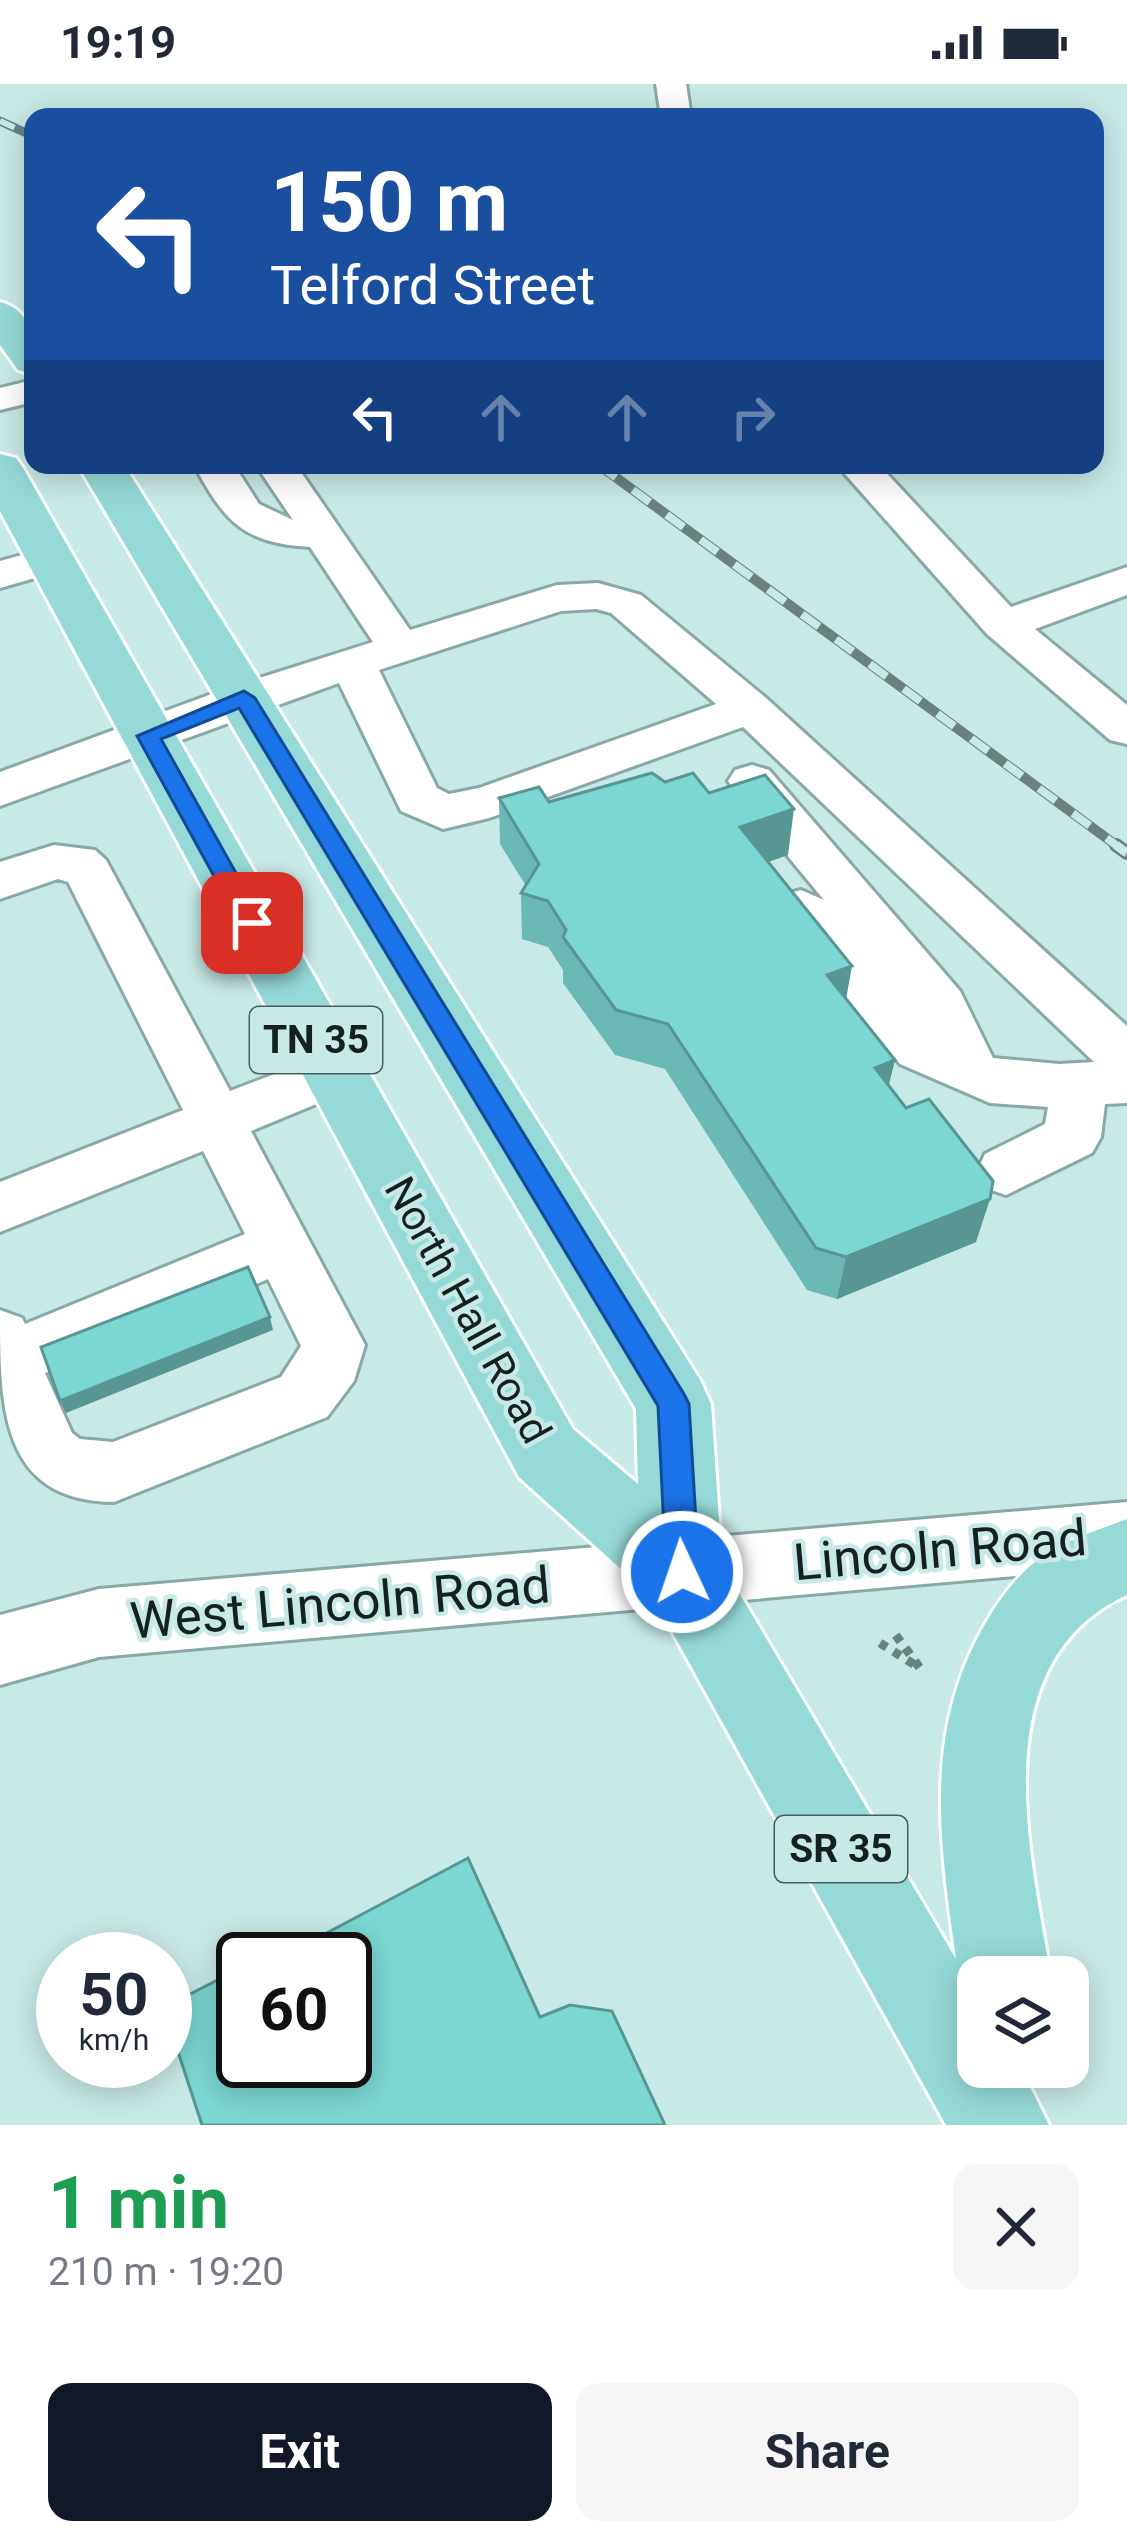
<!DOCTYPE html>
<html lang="en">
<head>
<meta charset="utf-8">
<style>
	body { margin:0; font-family:Roboto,sans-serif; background:#f6f6f7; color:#1f2937; height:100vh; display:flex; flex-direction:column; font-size:45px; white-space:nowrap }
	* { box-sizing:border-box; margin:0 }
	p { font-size:39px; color:#747a83 }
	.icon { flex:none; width:66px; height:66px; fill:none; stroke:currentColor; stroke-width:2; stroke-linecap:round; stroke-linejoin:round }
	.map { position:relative; height:2041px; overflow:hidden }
	.drawer { display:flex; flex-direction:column; background:#fff; flex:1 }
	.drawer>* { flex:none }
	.top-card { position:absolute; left:24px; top:24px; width:1080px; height:366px; border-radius:24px; box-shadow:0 6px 30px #0003; background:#1a4fa0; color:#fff; overflow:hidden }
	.controls { position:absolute; left:957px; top:1872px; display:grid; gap:24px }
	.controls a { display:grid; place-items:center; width:132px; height:132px; border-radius:24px; background:#fff; box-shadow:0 6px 30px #0003; font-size:60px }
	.speed { position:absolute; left:36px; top:1848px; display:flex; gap:24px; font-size:60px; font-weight:700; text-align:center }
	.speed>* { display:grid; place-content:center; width:156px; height:156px; border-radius:50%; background:#fff; box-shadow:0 6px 30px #0003; line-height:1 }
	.speed small { font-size:30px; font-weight:400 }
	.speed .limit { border:6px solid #111; border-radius:18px; background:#fff; color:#111 }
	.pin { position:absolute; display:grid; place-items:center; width:102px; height:102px; color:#fff; margin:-51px; border-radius:24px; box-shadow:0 6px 18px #0006 }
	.me { position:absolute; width:132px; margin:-66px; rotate:357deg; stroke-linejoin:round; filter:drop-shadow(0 0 9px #0008) }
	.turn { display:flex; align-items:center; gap:42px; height:252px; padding:0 48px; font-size:54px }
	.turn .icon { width:156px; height:156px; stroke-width:2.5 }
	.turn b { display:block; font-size:84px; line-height:102px }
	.lanes { display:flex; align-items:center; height:114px; padding:0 48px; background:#0003; justify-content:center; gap:60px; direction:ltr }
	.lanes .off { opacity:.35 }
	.round { display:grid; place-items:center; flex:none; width:126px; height:126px; border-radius:24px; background:#f6f6f7 }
	.headline { display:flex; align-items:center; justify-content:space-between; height:204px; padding:0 48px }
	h1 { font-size:72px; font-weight:700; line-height:90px; color:#1e9e55 }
	.cta { display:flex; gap:24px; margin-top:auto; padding:24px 48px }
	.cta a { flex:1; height:138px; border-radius:24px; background:#111827; color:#fff; font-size:48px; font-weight:700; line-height:138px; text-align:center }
	.cta a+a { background:#f6f6f7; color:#1f2937 }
	.status { display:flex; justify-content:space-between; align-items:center; height:84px; padding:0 60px; background:#fff; direction:ltr }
	.status svg { height:33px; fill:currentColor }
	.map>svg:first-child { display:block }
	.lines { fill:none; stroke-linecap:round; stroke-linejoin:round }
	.minor-casing { stroke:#89a9a6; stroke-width:6 }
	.major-casing { stroke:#fff; stroke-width:6 }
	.path { stroke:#6a817f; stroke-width:9; stroke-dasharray:8 8; stroke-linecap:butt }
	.minor { fill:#fff; fill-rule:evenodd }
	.major { fill:#95dad7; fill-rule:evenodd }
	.rail-far2-casing { stroke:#6a817f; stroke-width:9 }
	.rail-far1-casing { stroke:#6a817f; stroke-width:10 }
	.rail-casing { stroke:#6a817f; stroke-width:14 }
	.rail-far2 { stroke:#c8eae7; stroke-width:6; stroke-dasharray:16; stroke-linecap:butt }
	.rail-far1 { stroke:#c8eae7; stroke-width:8; stroke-dasharray:21; stroke-linecap:butt }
	.rail { stroke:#c8eae7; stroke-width:9; stroke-dasharray:27; stroke-linecap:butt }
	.wall { fill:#6bb9b5 }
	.shaded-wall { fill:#579693 }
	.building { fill:#7cd7d2; stroke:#579693; stroke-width:3 }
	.route { fill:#1a73e8; stroke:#114b97; stroke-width:3 }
	.labels { text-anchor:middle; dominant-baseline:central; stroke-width:9; stroke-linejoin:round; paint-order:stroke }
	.shield { fill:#c8eae7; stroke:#4a5d5c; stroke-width:3 }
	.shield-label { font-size:39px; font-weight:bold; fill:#142120 }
	.street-label { font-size:42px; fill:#142120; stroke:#c8eae7 }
	.near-street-label { font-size:51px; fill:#142120; stroke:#c8eae7 }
</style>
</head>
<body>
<div class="status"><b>19:19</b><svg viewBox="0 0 49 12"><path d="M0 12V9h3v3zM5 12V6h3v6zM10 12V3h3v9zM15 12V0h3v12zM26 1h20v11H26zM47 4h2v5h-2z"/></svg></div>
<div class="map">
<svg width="1127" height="2041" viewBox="0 0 1127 2041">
	<rect width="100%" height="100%" fill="#c8eae7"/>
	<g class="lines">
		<g class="minor-casing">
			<path id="minor" d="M 656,0 L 686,0 L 691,33 L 661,33 Z
				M 33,296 L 33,318 L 0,326 L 0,304 Z
				M 194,381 L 234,381 L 259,420 L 293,436 L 256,381 L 296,381 L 410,546 L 557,501 L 598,499 L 641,511 L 766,614 L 1127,942 L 1127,1019 L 1105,1020 L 1101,1053 L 1092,1069 L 1006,1111 L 985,1104 L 977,1087 L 985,1070 L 1045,1040 L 1048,1023 L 990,1019 L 900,980 L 775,824 L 783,811 L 801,806 L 824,816 L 735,708 L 728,697 L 735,686 L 752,681 L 769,686 L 960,907 L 993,974 L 1059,980 L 1094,978 L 743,643 L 489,734 L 443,745 L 401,727 L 339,599 L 0,722 L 0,688 L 228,604 L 373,558 L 310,463 C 243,459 225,438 194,381 ZM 596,525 L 611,529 L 716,620 L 479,704 L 449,710 L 437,704 L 379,586 L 561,527 Z
				M 837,381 L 879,381 L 1011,523 L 1127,483 L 1127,511 L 1035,545 L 1127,621 L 1127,660 L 1110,656 L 987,550 Z
				M 51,463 L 66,467 L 72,476 L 66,485 L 0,504 L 0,477 Z
				M 54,761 L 95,766 L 106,776 L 230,1007 L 335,967 L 355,974 L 363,989 L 355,1004 L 251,1047 L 365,1261 L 354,1297 L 327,1333 L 114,1418 C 0,1417 0,1323 0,1226 L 22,1234 L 25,1240 L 245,1150 L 203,1067 L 0,1148 L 0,1098 L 183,1026 L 68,798 L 58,795 L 0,815 L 0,778 ZM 268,1195 L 301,1262 L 281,1293 L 113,1358 L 80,1355 L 72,1349 L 45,1289 Z
				M 1127,1418 L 1127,1482 L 99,1573 L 0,1601 L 0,1531 L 99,1505 Z"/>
		</g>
		<g class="major-casing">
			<path id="major" d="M 0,218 C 35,227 33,260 33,290 L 18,286 L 0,261 Z
				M 0,370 L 16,374 L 23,384 L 573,1345 L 638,1400 L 636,1325 L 78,381 L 124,381 L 700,1296 L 711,1320 L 722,1480 L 956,1875 C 940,1759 923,1649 984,1542 C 999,1516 1017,1490 1043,1472 C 1068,1455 1099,1446 1127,1435 L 1127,1511 C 981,1578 1030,1770 1051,1893 L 978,1893 L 978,1983 L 1020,1983 L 1049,2041 L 946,2041 L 654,1515 L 519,1393 L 0,427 Z"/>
		</g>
		<path class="path" d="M 880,1559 L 920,1584 L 892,1546"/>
		<use href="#minor" class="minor"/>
		<use href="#major" class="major"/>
		<g class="rail-far2-casing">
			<path id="rail-far2" d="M 0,37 L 33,52"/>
		</g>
		<g class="rail-far1-casing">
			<path id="rail-far1" d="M 599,381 L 1120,764"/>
		</g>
		<g class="rail-casing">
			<path id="rail" d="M 1116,761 L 1127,769"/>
		</g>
		<use href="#rail-far2" class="rail-far2"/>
		<use href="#rail-far1" class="rail-far1"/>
		<use href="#rail" class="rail"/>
	</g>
	<path class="wall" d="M 665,698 L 709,709 L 788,771 L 768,778 L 846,915 L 889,1002 L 976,1158 L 837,1215 L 807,1206 L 665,985 L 615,971 L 563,899 L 563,886 L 548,863 L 522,855 L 521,809 L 526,802 L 500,760 L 499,714 L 549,718 Z"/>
	<path class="shaded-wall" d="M 794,725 L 788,771 L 736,789 L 740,743 Z
		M 852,882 L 844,927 L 827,891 Z
		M 895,976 L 884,1021 L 875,984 Z
		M 990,1115 L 976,1158 L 837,1215 L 846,1173 Z
		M 270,1233 L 273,1246 L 66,1329 L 60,1317 Z"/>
	<path class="building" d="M 652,689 L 665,698 L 693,689 L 709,709 L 765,691 L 794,725 L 740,743 L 852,882 L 827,891 L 895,976 L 875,984 L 906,1024 L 929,1015 L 993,1097 L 990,1115 L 846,1173 L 816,1164 L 668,940 L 616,926 L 563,853 L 566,846 L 548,817 L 521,809 L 539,780 L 499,714 L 539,703 L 549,718 Z
		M 248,1183 L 270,1233 L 60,1317 L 41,1263 Z
		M 468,1774 L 540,1933 L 570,1921 L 612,1927 L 665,2041 L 202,2041 L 165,1928 L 165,1923 L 243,1883 L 243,1977 L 345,1977 L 345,1875 L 258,1875 L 274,1867 L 289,1869 Z"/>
	<path class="route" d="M 244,607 L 255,614 L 684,1310 L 689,1320 L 699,1488 L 694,1499 L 682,1504 L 670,1499 L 666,1488 L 658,1322 L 239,624 L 161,655 L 264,839 L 252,848 L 243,845 L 137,652 Z"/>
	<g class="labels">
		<g class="shield">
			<rect x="250" y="923" width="132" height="66" rx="9"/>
			<rect x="775" y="1732" width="132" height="66" rx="9"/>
		</g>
		<g class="shield-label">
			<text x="316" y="956">TN 35</text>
			<text x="841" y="1765">SR 35</text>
		</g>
		<g class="street-label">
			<text transform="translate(468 1226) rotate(61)">North Hall Road</text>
		</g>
		<g class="near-street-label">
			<text transform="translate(940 1466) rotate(-5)">Lincoln Road</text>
			<text transform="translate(340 1519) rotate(-5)">West Lincoln Road</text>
		</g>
	</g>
</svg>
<div class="controls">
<a><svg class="icon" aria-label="layers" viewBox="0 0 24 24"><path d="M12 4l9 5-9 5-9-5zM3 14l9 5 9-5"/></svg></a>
</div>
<div class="speed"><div>50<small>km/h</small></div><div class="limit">60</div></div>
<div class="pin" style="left:252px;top:839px;background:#d93025"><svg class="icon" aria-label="arrive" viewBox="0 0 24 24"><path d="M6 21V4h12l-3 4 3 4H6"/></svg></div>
<svg class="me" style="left:682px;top:1488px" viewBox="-20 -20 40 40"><circle r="17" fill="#1a73e8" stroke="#fff" stroke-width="3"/><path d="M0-11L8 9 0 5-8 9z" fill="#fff"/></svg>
<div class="top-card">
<div class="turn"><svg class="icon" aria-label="left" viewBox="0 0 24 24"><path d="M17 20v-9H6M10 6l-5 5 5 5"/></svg><div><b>150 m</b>Telford Street</div></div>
<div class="lanes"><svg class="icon" aria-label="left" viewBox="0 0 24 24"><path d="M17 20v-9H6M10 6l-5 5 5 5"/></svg><svg class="icon off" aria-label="ahead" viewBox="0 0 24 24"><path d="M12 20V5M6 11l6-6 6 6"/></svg><svg class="icon off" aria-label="ahead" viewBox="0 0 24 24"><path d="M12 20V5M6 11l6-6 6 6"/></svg><svg class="icon off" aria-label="right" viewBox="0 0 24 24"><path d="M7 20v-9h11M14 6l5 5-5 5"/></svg></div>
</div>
</div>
<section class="drawer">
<div class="headline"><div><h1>1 min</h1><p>210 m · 19:20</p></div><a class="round"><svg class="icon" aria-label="close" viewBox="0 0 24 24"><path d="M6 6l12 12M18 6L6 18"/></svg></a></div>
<div class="cta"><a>Exit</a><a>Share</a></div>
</section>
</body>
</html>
